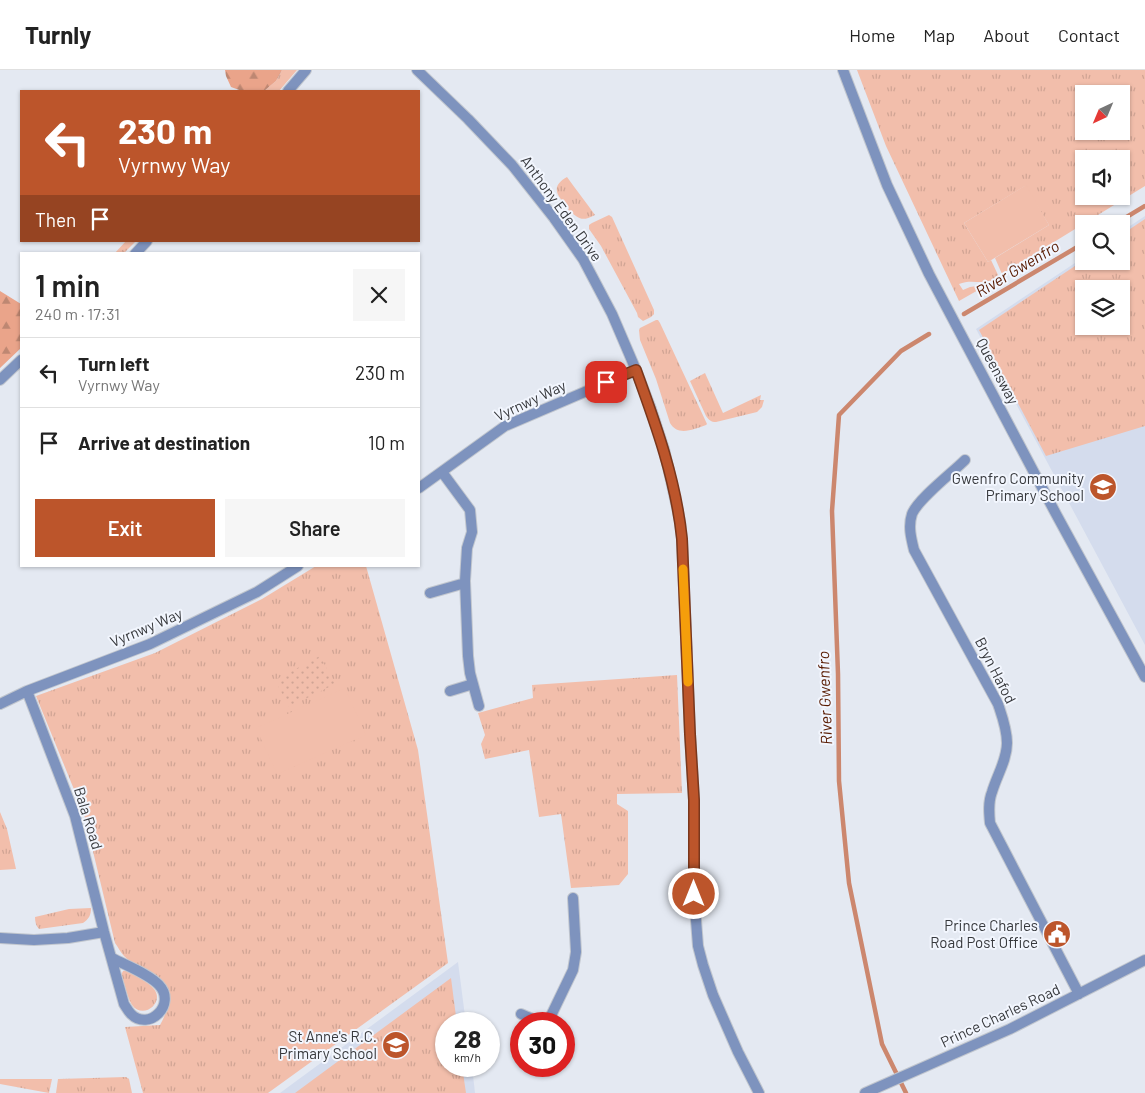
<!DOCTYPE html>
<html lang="en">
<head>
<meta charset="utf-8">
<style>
	body { margin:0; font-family:Barlow,sans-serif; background:#f6f6f6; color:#222; height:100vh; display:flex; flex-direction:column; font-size:19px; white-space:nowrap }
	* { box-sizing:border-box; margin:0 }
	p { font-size:16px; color:#767676 }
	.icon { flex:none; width:28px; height:28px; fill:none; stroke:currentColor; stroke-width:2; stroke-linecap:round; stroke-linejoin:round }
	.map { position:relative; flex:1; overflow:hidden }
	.panel { position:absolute; left:20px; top:182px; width:400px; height:315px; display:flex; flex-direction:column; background:#fff; border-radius:0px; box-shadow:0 1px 4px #0004 }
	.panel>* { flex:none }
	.top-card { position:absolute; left:20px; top:20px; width:400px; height:152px; border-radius:0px; box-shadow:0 1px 4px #0004; background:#bc552b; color:#fff; overflow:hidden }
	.needle { width:32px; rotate:224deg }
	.fabs { position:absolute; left:1075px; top:15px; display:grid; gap:10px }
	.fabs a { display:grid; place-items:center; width:55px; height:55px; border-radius:0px; background:#fff; box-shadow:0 1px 4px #0004; font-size:25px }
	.speed { position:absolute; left:435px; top:942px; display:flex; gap:10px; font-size:25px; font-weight:700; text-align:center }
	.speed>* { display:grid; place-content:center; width:65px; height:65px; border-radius:50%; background:#fff; box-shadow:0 1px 4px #0004; line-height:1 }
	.speed small { font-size:12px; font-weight:400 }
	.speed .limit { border:8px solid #d22; background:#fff; color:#111 }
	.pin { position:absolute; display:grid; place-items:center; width:42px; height:42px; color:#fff; margin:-21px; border-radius:10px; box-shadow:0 2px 8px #0006 }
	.me { position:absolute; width:55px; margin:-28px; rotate:0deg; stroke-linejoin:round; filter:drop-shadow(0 0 4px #0008) }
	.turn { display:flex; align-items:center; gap:18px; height:105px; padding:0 15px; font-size:22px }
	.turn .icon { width:65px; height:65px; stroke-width:2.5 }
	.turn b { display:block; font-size:35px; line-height:42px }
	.then { display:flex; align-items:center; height:48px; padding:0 15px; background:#0003; gap:10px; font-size:19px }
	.round { display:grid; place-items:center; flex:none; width:52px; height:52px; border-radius:0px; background:#f6f6f6 }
	.headline { display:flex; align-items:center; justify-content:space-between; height:85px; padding:0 15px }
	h1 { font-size:30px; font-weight:600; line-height:38px }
	.action { display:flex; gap:10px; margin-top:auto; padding:10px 15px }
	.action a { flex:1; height:58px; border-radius:0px; background:#bc552b; color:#fff; font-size:20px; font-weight:600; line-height:58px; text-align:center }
	.action a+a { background:#f6f6f6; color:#222 }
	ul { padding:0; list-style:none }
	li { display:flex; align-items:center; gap:15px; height:70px; padding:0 15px; border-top:1px solid #e0e0e0 }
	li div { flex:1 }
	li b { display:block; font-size:19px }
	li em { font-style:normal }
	header { display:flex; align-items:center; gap:30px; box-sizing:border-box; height:70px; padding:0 25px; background:#fff; border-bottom:1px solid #e0e0e0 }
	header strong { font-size:24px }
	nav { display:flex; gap:28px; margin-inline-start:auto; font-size:18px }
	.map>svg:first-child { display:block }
	.built { fill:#d4dced; fill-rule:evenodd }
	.grass { fill:url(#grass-tufts); fill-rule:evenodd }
	.forest { fill:url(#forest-firs) }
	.park { fill:url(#park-dots) }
	.pitch { fill:#f2beab }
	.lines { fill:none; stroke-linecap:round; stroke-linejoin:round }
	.stream { stroke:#cc876e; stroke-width:4.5 }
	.minor-casing { stroke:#c1c6ce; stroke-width:12 }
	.tertiary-casing { stroke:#c1c6ce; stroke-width:12 }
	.minor { stroke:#7e93be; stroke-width:10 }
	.tertiary { stroke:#7e93be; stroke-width:10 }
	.route-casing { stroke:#7a371c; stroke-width:12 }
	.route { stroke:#bc552b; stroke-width:9 }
	.slow { stroke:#f59e0b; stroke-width:9 }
	.labels { text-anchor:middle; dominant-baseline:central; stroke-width:4; stroke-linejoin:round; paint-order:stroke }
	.street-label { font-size:15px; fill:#37393d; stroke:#f2f6fe }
	.poi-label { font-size:15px; fill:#37393d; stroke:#f2f6fe; text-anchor:end }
	.water-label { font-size:16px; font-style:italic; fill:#581a00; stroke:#f2f6fe }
</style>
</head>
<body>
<header>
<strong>Turnly</strong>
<nav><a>Home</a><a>Map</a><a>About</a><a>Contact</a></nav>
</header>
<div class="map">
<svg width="1145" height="1023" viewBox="0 0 1145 1023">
	<defs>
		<pattern id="grass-tufts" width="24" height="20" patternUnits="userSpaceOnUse" patternTransform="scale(1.25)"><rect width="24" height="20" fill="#f2beab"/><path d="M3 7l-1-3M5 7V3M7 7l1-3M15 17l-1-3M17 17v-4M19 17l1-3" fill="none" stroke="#d0a494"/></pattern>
		<pattern id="forest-firs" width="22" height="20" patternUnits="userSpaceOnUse" patternTransform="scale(1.25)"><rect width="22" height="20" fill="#eaa48a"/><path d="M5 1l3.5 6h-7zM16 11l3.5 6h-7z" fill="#be8772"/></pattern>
		<pattern id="park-dots" width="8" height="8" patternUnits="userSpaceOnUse" patternTransform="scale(1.25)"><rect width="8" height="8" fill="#f2beab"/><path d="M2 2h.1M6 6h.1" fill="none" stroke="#d0a494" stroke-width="1.8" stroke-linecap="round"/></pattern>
	</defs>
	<rect width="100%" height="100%" fill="#e4e9f2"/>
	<path class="built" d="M 1145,146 L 1145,575 L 976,259 L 1084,187 L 1084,191 L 1121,191 L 1121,162 ZM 1084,219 L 1121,219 L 1121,256 L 1084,256 Z
		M 458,892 L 466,954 L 446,954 L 446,996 L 472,996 L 475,1023 L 280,1023 Z"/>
	<path class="grass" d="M 282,0 L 297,0 L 279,21 L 264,21 L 276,11 Z
		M 857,0 L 1145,0 L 1145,116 L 1002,204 L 995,188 L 1049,155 L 1025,116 L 964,153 L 988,192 L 991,190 L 999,207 C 985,217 973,208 959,214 L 963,220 L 970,217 L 977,216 L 980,219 L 959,231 L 886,76 ZM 1084,24 L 1121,24 L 1121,61 L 1084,61 ZM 1084,89 L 1121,89 L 1121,126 L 1084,126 Z
		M 567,107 C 576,120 586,132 595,145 C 581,152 580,149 568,140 L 569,138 C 558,127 549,117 567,107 Z
		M 609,145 L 612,147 L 654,240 L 654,244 L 651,247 L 643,251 L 638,247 L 637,243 L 601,176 L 589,159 L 589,155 L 592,153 Z
		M 1145,149 L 1145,356 L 1046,386 L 979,260 L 1084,190 L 1084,191 L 1121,191 L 1121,165 ZM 1084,219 L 1121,219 L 1121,256 L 1084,256 Z
		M 126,171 L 136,171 L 123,184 L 114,184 Z
		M 656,250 L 658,250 L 660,253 L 707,354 L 706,355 C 694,359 678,367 670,353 L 656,309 L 640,270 L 639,260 L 640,258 Z
		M 705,303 L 723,343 L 761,325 L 760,330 L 764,330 L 762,337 L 757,342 L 716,352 C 711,352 709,350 706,346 L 690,311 Z
		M 316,496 L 366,496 L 418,680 L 448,893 L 268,1023 L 143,1023 L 125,957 L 160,955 C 170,937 175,918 154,904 C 145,898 132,895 124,886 C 121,883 118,877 115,873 L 84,744 L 36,626 L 155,583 L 262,529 Z
		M 677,605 L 682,723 L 617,724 L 617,734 L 628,741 L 628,804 L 619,815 L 571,818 L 561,744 L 539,747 L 529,680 L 485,689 L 481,674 L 485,665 L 478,643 L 533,628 L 532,615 Z
		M 0,742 L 7,759 L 16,799 L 0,800 Z
		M 91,838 C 91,845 89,849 83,853 L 39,859 C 36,856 35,852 35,847 L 69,839 Z
		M 123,901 L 128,901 C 135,906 149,912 154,919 C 165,933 143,950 132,935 C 127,927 125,914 121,905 Z
		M 451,908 L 457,954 L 446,954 L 446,996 L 462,996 L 466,1023 L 295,1023 Z
		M 126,1007 L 129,1009 L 132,1023 L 56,1023 L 58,1009 Z
		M 0,1009 L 52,1009 L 49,1023 L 0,1014 Z"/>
	<path class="forest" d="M 225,0 L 282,0 L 276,11 L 264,21 L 242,21 L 231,17 L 226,6 Z
		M 0,221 L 21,234 L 21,278 L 0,298 Z"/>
	<path class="park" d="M 320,586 L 335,614 L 289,637 L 275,610 Z"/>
	<path class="pitch" d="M 1026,115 L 1049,155 L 988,192 L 964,153 Z
		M 345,618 L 366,665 L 277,704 L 256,658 Z"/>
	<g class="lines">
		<path class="stream" d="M 1115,154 L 1145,136
			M 964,244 L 1084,173
			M 906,1023 L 882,974 L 849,813 L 839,711 L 838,604 L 832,441 L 839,345 L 901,281 L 929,264"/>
		<g class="minor-casing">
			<path id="minor" d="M 417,0 L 468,49 L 512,95 L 554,148 L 583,189 L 612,244 L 636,300 L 651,339 L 664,379 L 680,451 L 682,469 L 690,664 L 694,730 L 694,824 L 698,876 L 703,895 L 713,925 L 738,982 L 759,1023
				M 843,0 L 887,115 L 929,204 L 1056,444 L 1145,607
				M 965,390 C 952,403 918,429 912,444 C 908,456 911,468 914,480 L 998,634 C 1002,646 1007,659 1007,673 C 1007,690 997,705 992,722 C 988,732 989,743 990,753 L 1079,924
				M 442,402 L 470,440 L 472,462 L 467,478 L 465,511 L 468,586 L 470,603 L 479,636
				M 419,418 L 505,356 L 636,300
				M 430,523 L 465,513
				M 27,621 L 75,746 L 104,862 L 124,934 C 126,937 128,941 131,944 C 149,962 177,934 159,915 C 149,904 125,895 112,888
				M 450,621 L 473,614
				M 0,634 L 27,621 L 150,574 L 257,522 L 298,496
				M 0,868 L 34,870 L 68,868 L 104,862
				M 521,944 L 544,954
				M 547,954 L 573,900 L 576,882 L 573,828
				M 865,1023 L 1010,959 L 1145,890"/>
		</g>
		<g class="tertiary-casing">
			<path id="tertiary" d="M 288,21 L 306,0
				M 135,184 L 147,171
				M 0,310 L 21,290"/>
		</g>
		<use href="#minor" class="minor"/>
		<use href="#tertiary" class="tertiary"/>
	</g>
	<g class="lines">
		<g class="route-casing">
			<path id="route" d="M 606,312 L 636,300 C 656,355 676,410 682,469 L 690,664 L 694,730 L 694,824"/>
		</g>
		<use href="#route" class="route"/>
		<path class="slow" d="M 683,499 L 688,612"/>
	</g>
	<defs>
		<g id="school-disc" transform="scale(1.4375)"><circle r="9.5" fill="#bc552b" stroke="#f2f6fe"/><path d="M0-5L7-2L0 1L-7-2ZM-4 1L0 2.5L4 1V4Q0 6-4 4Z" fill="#fff"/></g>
		<g id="civic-disc" transform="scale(1.4375)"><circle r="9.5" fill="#bc552b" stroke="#f2f6fe"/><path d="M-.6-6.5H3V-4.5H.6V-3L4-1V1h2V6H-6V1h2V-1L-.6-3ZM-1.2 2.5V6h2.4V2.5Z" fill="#fff"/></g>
	</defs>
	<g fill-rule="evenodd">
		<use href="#school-disc" x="1103" y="417"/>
		<use href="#civic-disc" x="1057" y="864"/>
		<use href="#school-disc" x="396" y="975"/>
	</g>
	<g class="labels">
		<g class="street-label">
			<text transform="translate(562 138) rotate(54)">Anthony Eden Drive</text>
			<text transform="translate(998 301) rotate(62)">Queensway</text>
			<text transform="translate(530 330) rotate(-25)">Vyrnwy Way</text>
			<text transform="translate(146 557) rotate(-23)">Vyrnwy Way</text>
			<text transform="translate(996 600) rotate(63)">Bryn Hafod</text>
			<text transform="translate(89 748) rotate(73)">Bala Road</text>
			<text transform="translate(1000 945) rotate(-25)">Prince Charles Road</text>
		</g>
		<g class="poi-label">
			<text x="1084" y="408">Gwenfro Community<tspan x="1084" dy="17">Primary School</tspan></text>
			<text x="1038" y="855">Prince Charles<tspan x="1038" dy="17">Road Post Office</tspan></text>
			<text x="377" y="966">St Anne's R.C.<tspan x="377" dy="17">Primary School</tspan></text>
		</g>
		<g class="water-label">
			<text transform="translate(1017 198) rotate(-31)">River Gwenfro</text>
			<text transform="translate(824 628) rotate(-92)">River Gwenfro</text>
		</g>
	</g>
</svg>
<div class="fabs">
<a><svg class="needle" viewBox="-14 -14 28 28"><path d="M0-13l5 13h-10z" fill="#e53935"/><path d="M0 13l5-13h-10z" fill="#767676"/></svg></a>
<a><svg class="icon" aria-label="sound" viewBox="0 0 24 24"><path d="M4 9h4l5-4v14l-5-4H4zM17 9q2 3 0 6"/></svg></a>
<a><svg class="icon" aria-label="search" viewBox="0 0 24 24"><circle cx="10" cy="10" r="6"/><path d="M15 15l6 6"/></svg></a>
<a><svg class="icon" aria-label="layers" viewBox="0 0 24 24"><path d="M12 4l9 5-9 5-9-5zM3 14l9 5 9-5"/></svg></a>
</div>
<div class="speed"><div>28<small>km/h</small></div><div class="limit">30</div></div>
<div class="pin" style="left:606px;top:312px;background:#d93025"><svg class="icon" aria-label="arrive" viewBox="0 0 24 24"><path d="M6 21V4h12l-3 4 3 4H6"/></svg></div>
<svg class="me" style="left:694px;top:824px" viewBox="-20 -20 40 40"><circle r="17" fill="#bc552b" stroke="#fff" stroke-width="3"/><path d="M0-11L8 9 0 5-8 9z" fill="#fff"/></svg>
<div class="top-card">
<div class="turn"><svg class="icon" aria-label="left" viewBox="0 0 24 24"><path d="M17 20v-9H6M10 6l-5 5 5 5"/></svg><div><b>230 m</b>Vyrnwy Way</div></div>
<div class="then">Then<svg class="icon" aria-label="arrive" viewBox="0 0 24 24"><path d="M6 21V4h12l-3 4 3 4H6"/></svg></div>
</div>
<section class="panel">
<div class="headline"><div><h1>1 min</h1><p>240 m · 17:31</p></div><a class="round"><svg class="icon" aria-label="close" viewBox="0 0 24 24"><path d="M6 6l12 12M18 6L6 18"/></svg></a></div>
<ul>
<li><svg class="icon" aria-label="left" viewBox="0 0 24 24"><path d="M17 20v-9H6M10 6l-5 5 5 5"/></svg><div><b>Turn left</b><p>Vyrnwy Way</p></div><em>230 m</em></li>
<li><svg class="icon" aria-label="arrive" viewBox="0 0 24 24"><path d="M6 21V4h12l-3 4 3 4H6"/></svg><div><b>Arrive at destination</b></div><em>10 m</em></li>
</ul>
<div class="action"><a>Exit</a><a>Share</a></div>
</section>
</div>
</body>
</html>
